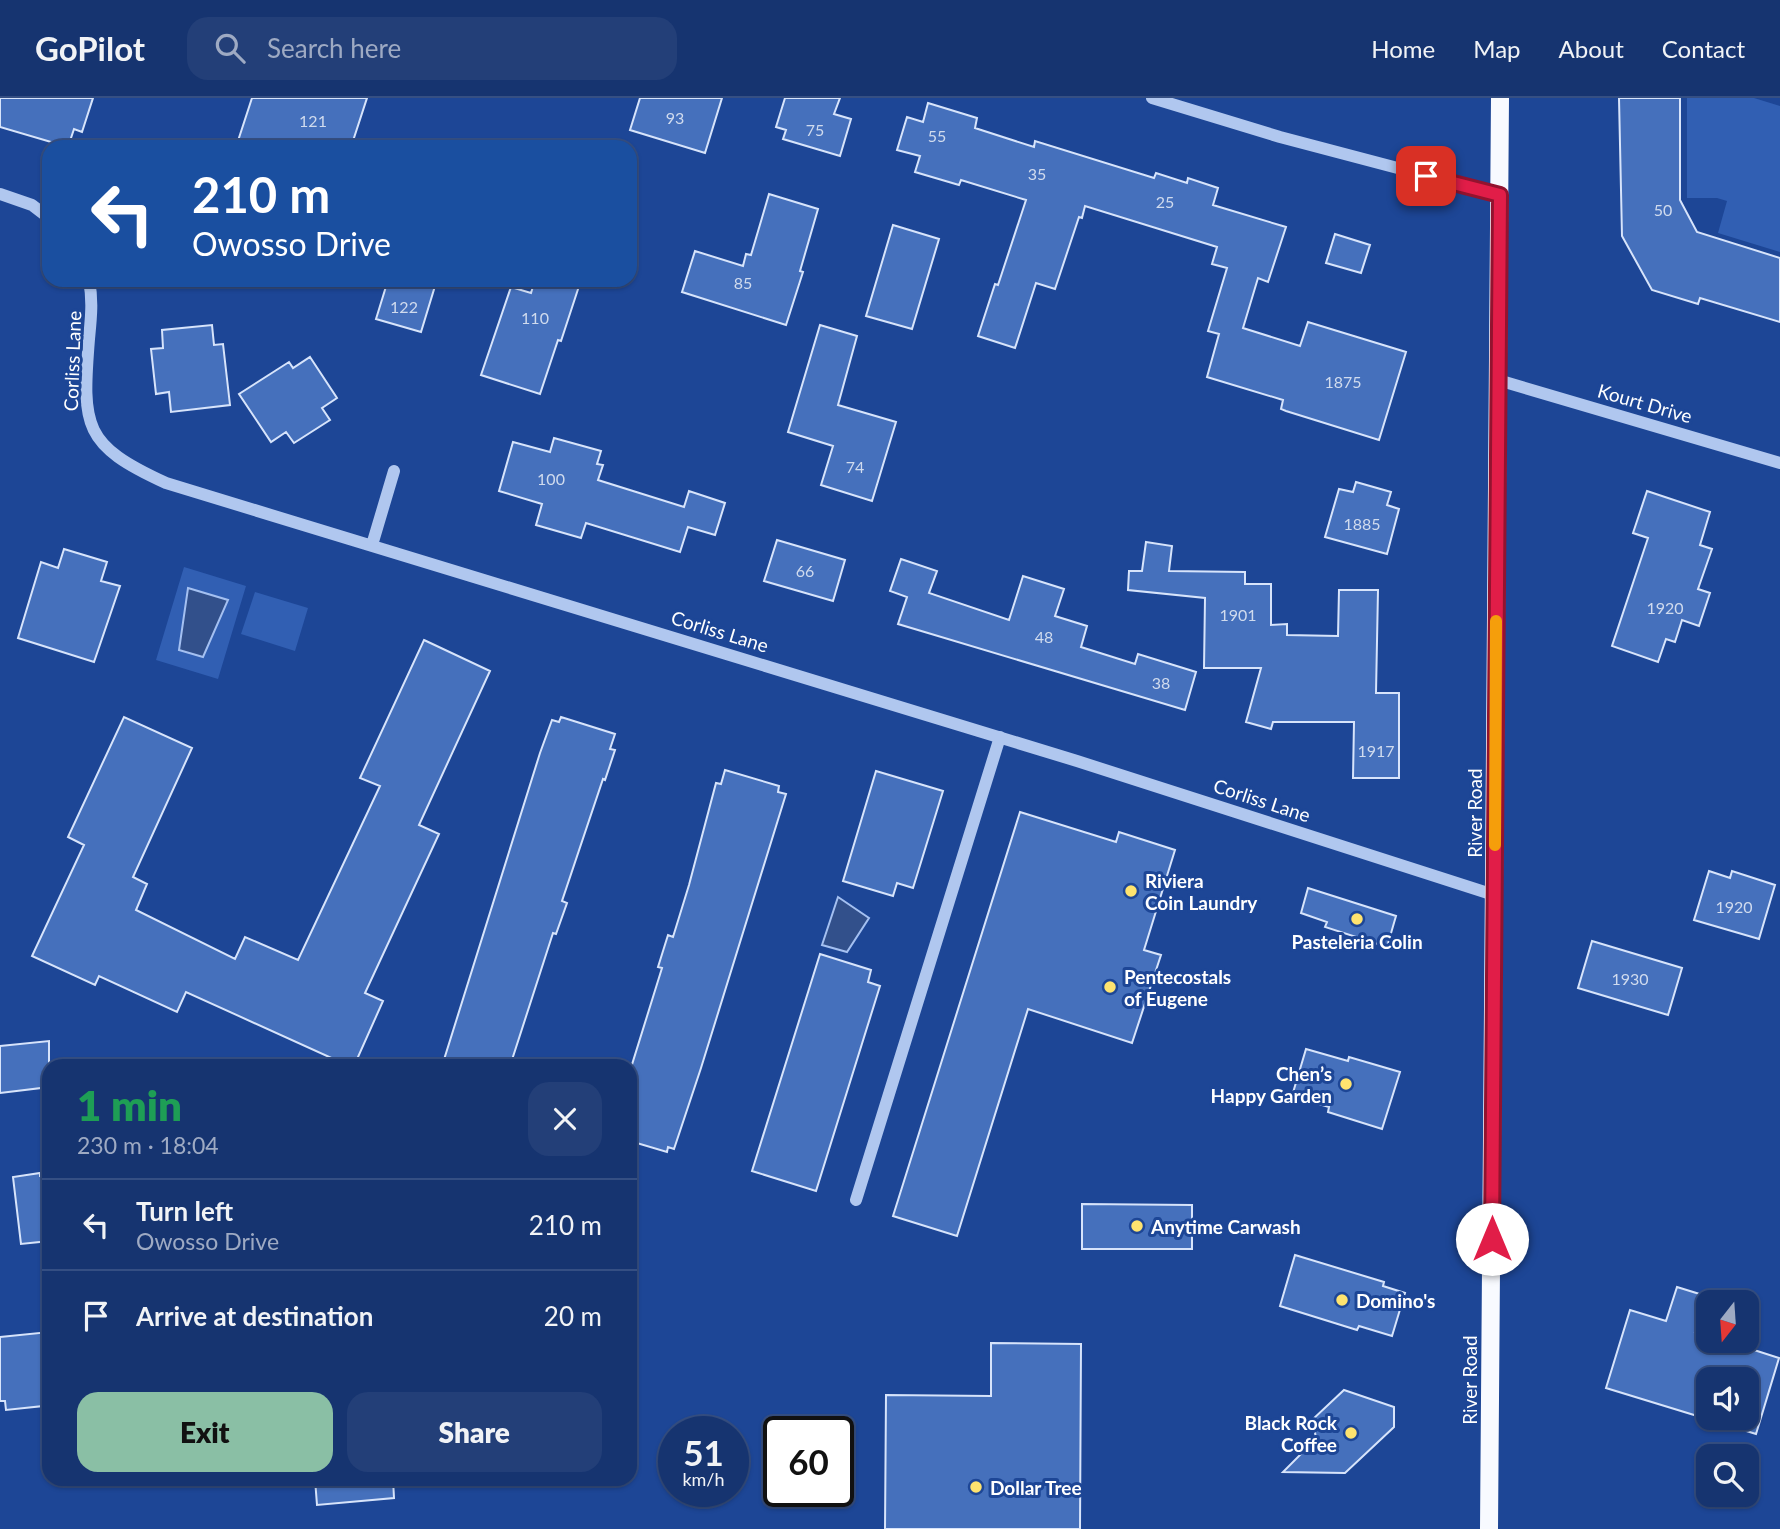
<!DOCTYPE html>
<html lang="en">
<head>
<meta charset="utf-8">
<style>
	body { margin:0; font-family:Lato,sans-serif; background:#233f78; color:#f1f3f6; height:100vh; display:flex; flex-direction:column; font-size:26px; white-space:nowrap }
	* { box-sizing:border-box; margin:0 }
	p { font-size:23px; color:#9eaac3 }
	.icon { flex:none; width:38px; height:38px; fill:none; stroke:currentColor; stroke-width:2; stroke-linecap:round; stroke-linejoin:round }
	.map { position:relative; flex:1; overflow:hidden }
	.drawer { position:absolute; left:42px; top:961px; width:595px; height:427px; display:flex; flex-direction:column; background:#163470; border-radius:21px; box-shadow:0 2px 5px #0004,0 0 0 2px #354f83 }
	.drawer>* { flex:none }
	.hud { position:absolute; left:42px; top:42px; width:595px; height:147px; border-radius:21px; box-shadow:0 2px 5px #0004,0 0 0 2px #354f83; background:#1a4fa0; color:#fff; overflow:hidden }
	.needle { width:46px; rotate:197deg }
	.buttons { position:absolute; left:1696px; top:1192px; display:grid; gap:14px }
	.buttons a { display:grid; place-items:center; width:63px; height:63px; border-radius:14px; background:#163470; box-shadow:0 2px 5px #0004,0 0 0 2px #354f83; font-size:35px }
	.speed { position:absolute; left:658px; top:1318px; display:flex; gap:14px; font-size:35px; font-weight:700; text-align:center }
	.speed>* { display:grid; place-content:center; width:91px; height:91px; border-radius:50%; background:#163470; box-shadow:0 2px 5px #0004,0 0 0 2px #354f83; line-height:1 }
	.speed small { font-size:18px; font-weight:400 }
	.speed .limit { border:4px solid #111; border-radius:10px; background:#fff; color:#111 }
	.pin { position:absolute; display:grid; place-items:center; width:60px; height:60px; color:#fff; margin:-30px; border-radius:14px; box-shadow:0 4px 10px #0006 }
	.me { position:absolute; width:77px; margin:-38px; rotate:0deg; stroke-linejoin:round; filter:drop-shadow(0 0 5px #0008) }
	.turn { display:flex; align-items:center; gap:24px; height:147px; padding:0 35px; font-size:32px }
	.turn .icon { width:91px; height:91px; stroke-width:2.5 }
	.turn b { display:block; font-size:49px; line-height:60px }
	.round { display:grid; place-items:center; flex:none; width:74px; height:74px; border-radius:21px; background:#233f78 }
	.head { display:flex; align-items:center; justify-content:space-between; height:119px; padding:0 35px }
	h1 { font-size:42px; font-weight:800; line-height:52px; color:#1e9e55 }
	.primary-button { display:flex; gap:14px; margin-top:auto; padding:14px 35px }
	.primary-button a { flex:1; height:80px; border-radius:21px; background:#8abfa5; color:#111; font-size:28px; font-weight:800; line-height:80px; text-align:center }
	.primary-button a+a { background:#233f78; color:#f1f3f6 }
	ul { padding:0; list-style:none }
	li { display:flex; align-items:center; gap:21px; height:91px; padding:0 35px; border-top:2px solid #354f83 }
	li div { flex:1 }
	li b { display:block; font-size:26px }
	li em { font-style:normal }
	header { display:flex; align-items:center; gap:42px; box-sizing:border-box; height:98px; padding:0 35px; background:#163470; border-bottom:2px solid #354f83 }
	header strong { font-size:33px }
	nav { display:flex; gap:38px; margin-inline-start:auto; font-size:24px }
	.search { width:490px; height:63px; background:#233f78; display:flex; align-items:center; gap:18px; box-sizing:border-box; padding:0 24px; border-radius:21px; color:#9eaac3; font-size:26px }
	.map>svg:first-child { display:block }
	.green { fill:#315fb3 }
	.water { fill:#32508b; stroke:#a4c0f1; stroke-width:2 }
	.building { fill:#4570bc; stroke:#d7e4fb; stroke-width:2; fill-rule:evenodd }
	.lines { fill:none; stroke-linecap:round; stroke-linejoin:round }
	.minor { stroke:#b0c7ef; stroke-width:12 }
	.major { stroke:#f8faff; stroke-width:18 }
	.route-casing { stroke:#92132f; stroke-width:18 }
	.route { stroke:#e11d48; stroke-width:12 }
	.slow { stroke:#f59e0b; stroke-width:12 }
	.poi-dot { fill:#fee36f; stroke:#1d4696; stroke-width:2.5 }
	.labels { text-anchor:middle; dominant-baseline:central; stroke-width:6; stroke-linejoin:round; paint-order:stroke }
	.number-label { font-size:16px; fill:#d0dbee }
	.street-label { font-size:19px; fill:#fff; stroke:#1d4696 }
	.poi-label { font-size:19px; font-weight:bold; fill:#fff; stroke:#1d4696; text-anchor:start }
</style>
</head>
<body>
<header>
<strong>GoPilot</strong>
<div class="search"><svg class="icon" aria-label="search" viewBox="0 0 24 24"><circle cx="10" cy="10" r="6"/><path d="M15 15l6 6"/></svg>Search here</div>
<nav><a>Home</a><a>Map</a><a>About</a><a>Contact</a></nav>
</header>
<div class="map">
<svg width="1780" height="1431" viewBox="0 0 1780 1431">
	<rect width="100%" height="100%" fill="#1d4696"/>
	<path class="green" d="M 1687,0 L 1754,0 L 1780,8 L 1780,154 L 1718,135 L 1727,103 L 1717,100 L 1687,100 Z
		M 184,469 L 246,488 L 218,581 L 156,562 Z
		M 255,494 L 308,510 L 295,553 L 241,536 Z"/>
	<path class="water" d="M 188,490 L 228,502 L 203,559 L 179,552 Z
		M 838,799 L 869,820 L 847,854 L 822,847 Z"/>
	<path class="building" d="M 0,0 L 93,0 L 82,34 L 74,31 L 68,49 L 0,29 Z
		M 252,0 L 367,0 L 351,49 L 236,49 Z
		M 640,0 L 722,0 L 705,55 L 630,32 Z
		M 785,0 L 840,0 L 834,16 L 851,21 L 840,58 L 783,41 L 786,32 L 776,29 Z
		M 1619,0 L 1680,0 L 1680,102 L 1697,134 L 1780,160 L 1780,224 L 1700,200 L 1698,206 L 1652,192 L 1622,138 Z
		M 928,5 L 977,20 L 975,30 L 1034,49 L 1035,43 L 1154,80 L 1156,75 L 1187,85 L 1188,80 L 1218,90 L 1213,107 L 1286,129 L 1268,184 L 1258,180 L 1243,230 L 1300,248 L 1308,224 L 1406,254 L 1379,342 L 1286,313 L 1281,311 L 1283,302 L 1207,279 L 1219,236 L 1208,233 L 1227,170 L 1212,166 L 1217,149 L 1085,108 L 1082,120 L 1079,119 L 1055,191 L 1036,185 L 1015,250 L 978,238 L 995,186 L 998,187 L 1026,102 L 961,82 L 959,87 L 915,74 L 920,58 L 897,52 L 907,19 L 923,24 Z
		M 769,96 L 818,111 L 800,173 L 803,174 L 786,227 L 682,194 L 695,153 L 743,168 L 746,156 L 751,157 Z
		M 893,127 L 939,141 L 912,231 L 866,218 Z
		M 1335,136 L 1370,147 L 1361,175 L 1326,165 Z
		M 388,182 L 431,182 L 430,186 L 435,188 L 421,234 L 376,221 Z
		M 535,182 L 581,182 L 561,243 L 558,242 L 540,296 L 481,277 L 511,189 L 531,195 Z
		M 212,227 L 214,247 L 223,246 L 230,307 L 171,314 L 169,294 L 156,296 L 151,251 L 163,250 L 162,232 Z
		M 820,227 L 857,238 L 838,307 L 896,324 L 872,403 L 821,387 L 833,348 L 788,334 Z
		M 310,259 L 337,300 L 322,310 L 330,322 L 294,345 L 286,334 L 271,344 L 239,296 L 289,264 L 293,270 Z
		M 554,340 L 601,353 L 597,366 L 603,367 L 598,382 L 684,409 L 689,393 L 725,405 L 715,437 L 688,429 L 680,454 L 586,425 L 581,440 L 536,427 L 542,406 L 499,393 L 513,344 L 550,354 Z
		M 1356,384 L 1391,394 L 1387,407 L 1399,411 L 1387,456 L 1325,439 L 1339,391 L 1353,394 Z
		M 1647,393 L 1710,414 L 1700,447 L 1712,451 L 1698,491 L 1710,495 L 1699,528 L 1682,522 L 1675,544 L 1666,541 L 1658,564 L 1612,548 L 1648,440 L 1633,435 Z
		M 777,442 L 845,462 L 833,503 L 764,483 Z
		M 1146,444 L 1172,448 L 1169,473 L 1245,474 L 1245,486 L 1271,486 L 1271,527 L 1287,526 L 1287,537 L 1338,538 L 1339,492 L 1378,492 L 1376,595 L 1399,595 L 1399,680 L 1353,680 L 1354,624 L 1273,624 L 1271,631 L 1246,624 L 1261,570 L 1204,570 L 1205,500 L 1128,492 L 1129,473 L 1142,473 Z
		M 64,451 L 107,464 L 101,483 L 120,488 L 94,564 L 18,540 L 41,464 L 58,470 Z
		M 901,461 L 937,473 L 929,495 L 1009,522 L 1023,478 L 1064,491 L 1055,518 L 1087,528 L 1081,549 L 1135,566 L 1138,556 L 1196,574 L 1185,612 L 898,526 L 907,499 L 890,493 Z
		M 424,542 L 490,573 L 419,727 L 439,736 L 365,895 L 383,903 L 354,968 L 349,968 L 186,894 L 177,914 L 99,878 L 95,887 L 32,858 L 84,747 L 68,739 L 124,619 L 192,650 L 133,779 L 147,786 L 136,812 L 235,861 L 245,839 L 298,862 L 380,688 L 360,680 Z
		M 561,619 L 615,636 L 610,651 L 615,652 L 605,682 L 603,681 L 562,803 L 567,805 L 556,836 L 553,835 L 510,968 L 442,968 L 540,655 L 552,622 L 559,624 Z
		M 725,672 L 779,688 L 778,694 L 786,696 L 701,970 L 674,1051 L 668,1049 L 667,1054 L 630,1043 L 630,973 L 662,870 L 658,869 L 668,837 L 673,839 L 689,787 L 716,685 L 721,686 Z
		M 876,673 L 943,693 L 913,790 L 897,785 L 893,798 L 843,783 Z
		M 1020,714 L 1116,744 L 1119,734 L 1175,752 L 1144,852 L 1161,857 L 1132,945 L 1028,911 L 957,1138 L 893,1118 Z
		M 1709,773 L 1730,780 L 1732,773 L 1775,787 L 1759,841 L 1694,822 Z
		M 1308,790 L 1396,818 L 1387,849 L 1325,829 L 1327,824 L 1301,815 Z
		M 1592,843 L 1682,870 L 1668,917 L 1578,890 Z
		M 820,856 L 871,872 L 868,884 L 880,888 L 816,1093 L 752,1073 Z
		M 49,943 L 49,989 L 0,995 L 0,948 Z
		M 1306,951 L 1348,963 L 1349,959 L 1400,974 L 1382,1031 L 1328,1014 L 1329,1009 L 1292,998 Z
		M 40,1075 L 40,1078 L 49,1077 L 49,1143 L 21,1146 L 13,1079 Z
		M 1082,1106 L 1192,1107 L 1192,1151 L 1082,1151 Z
		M 1295,1157 L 1384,1184 L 1383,1188 L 1405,1195 L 1392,1238 L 1359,1228 L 1357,1232 L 1280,1208 Z
		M 1677,1189 L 1706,1198 L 1695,1234 L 1708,1238 L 1708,1242 L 1723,1242 L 1779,1260 L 1756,1336 L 1606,1290 L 1630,1212 L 1666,1223 ZM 1708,1281 L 1746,1281 L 1746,1320 L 1708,1320 Z
		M 49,1234 L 49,1298 L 42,1299 L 43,1308 L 6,1312 L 5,1303 L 0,1303 L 0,1239 Z
		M 991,1245 L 1081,1246 L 1080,1431 L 885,1431 L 886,1297 L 991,1298 Z
		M 1344,1292 L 1394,1309 L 1394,1329 L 1345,1375 L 1283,1374 L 1316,1341 L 1313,1321 Z
		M 315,1381 L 393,1381 L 394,1400 L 317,1407 Z"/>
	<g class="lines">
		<path class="minor" d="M 1152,0 L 1280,39 L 1500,97
			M 0,96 L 32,107 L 49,120
			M 89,182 C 93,203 91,220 89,241 C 82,329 83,347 166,385 L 1077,663 L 1494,797
			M 1498,282 L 1780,365
			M 372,447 L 394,373
			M 856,1102 L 1000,639"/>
		<path class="major" d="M 1489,1431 L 1500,0"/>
	</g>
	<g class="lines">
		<g class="route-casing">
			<path id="route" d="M 1426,78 L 1500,97 L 1492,1141"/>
		</g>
		<use href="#route" class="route"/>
		<path class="slow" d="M 1495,747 L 1496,523"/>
	</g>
	<g class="poi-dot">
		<circle cx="1131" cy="793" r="7"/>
		<circle cx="1357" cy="821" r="7"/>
		<circle cx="1110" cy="889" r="7"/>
		<circle cx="1346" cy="986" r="7"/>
		<circle cx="1137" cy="1128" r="7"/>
		<circle cx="1342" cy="1202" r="7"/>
		<circle cx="1351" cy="1335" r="7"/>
		<circle cx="976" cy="1389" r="7"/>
	</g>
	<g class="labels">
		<g class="number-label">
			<text x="675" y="19">93</text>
			<text x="313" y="22">121</text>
			<text x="815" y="31">75</text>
			<text x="937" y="37">55</text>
			<text x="1037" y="75">35</text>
			<text x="1165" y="103">25</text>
			<text x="1663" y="111">50</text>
			<text x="743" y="184">85</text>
			<text x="404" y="208">122</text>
			<text x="535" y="219">110</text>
			<text x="1343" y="283">1875</text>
			<text x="855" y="368">74</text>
			<text x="551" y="380">100</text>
			<text x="1362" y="425">1885</text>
			<text x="805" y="472">66</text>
			<text x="1665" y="509">1920</text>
			<text x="1238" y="516">1901</text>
			<text x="1044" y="538">48</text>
			<text x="1161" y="584">38</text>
			<text x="1376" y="652">1917</text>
			<text x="1734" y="808">1920</text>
			<text x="1630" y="880">1930</text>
		</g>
		<g class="street-label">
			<text transform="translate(72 263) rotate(-88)">Corliss Lane</text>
			<text transform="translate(1645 305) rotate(16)">Kourt Drive</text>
			<text transform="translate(720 533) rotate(17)">Corliss Lane</text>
			<text transform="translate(1262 702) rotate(18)">Corliss Lane</text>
			<text transform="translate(1474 715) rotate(-90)">River Road</text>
			<text transform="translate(1469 1282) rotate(-90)">River Road</text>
		</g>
		<g class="poi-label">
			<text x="1145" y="782">Riviera<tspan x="1145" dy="22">Coin Laundry</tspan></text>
			<text x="1357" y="843" text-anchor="middle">Pasteleria Colin</text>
			<text x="1124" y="878">Pentecostals<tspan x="1124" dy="22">of Eugene</tspan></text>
			<text x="1332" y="975" text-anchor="end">Chen’s<tspan x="1332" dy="22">Happy Garden</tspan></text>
			<text x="1151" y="1128">Anytime Carwash</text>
			<text x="1356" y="1202">Domino's</text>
			<text x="1337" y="1324" text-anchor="end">Black Rock<tspan x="1337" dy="22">Coffee</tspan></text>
			<text x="990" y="1389">Dollar Tree</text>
		</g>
	</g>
</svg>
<div class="buttons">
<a><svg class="needle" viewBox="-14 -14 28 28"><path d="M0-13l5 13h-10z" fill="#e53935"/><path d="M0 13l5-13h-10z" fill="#9eaac3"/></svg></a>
<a><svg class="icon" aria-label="sound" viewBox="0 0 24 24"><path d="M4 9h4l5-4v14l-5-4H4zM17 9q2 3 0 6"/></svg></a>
<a><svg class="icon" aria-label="search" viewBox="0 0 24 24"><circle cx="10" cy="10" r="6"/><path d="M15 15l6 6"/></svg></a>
</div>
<div class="speed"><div>51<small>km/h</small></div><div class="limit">60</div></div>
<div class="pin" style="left:1426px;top:78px;background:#d93025"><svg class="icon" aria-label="arrive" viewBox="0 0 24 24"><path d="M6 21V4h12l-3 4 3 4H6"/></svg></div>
<svg class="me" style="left:1492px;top:1141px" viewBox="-20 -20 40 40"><circle r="19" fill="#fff"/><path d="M0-13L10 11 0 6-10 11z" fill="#e11d48"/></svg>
<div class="hud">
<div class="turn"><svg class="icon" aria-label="left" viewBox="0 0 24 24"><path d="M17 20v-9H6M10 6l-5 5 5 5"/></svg><div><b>210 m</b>Owosso Drive</div></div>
</div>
<section class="drawer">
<div class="head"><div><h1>1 min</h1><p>230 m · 18:04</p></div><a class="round"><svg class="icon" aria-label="close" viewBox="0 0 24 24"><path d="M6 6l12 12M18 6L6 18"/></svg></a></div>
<ul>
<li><svg class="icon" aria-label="left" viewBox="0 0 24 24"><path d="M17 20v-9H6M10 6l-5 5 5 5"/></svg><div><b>Turn left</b><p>Owosso Drive</p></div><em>210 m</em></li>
<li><svg class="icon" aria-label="arrive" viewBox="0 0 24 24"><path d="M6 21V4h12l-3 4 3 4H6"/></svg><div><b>Arrive at destination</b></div><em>20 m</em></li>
</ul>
<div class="primary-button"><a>Exit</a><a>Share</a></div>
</section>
</div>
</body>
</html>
